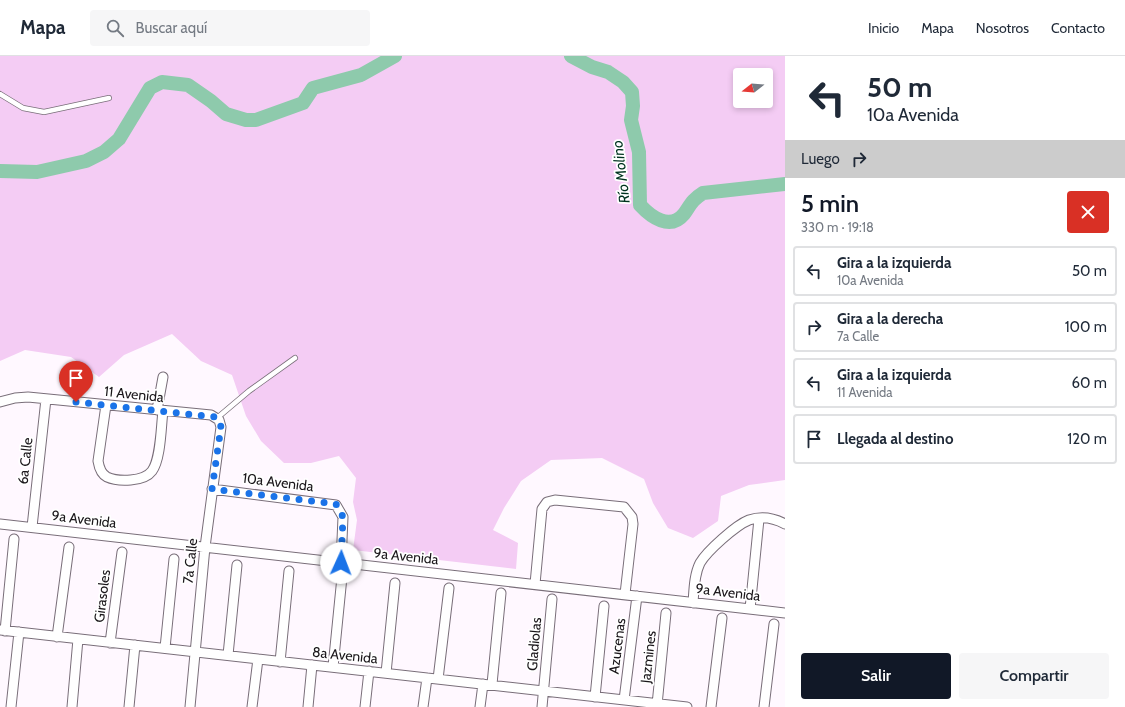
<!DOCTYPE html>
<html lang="es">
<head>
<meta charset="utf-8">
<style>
	body { margin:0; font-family:Cabin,sans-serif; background:#f6f6f7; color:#1f2937; height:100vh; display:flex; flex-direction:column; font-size:15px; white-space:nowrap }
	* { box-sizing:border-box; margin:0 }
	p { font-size:13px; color:#747a83 }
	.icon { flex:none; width:22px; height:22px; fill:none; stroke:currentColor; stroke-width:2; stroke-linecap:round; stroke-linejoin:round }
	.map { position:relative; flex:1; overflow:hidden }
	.panel { display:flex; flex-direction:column; background:#fff; width:340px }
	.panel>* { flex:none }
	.banner { background:#fff; color:#1f2937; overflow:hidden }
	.needle { width:26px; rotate:253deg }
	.controls { position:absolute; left:733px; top:12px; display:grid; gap:8px }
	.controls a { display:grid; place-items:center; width:40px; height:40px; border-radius:4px; background:#fff; box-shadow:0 2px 6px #0003; font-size:20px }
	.pin { position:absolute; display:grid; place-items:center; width:34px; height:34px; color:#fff; margin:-41px -17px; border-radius:50% 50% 50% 0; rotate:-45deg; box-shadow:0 0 4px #0007 }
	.pin .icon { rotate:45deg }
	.me { position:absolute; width:44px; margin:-22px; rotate:2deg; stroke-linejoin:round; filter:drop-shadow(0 0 3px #0008) }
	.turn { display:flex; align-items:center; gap:14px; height:84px; padding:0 16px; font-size:18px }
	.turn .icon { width:52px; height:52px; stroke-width:2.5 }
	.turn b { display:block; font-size:28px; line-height:34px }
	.then { display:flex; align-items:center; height:38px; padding:0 16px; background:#0003; gap:8px; font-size:15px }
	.round { display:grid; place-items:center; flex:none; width:42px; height:42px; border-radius:4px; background:#f6f6f7 }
	.summary { display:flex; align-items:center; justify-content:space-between; height:68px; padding:0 16px }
	h1 { font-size:24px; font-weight:600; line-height:30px; color:#111827 }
	.primary-button { display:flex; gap:8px; margin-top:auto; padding:8px 16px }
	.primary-button a { flex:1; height:46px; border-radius:4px; background:#111827; color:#fff; font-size:16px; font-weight:600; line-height:46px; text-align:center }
	.primary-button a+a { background:#f6f6f7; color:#1f2937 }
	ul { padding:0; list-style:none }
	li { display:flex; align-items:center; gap:12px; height:50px; margin:0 8px 6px; padding:0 8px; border:2px solid #e0e1e3; border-radius:4px }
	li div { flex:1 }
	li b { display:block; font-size:15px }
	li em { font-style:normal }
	header { display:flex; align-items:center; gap:24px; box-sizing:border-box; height:56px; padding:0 20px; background:#fff; border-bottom:1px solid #e0e1e3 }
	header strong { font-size:19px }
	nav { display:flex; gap:22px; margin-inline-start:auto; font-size:14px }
	.search { width:280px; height:36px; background:#f6f6f7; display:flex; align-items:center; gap:10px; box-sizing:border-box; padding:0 14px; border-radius:4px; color:#747a83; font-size:15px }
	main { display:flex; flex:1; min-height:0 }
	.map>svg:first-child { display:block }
	.green { fill:#f4ccf4; fill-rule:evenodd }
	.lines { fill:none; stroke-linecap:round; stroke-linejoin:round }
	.river { stroke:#8ecaac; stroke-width:14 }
	.lane-casing { stroke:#796e79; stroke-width:6 }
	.street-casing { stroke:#796e79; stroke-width:11 }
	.lane { stroke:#fff; stroke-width:4.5 }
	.street { stroke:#fff; stroke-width:9 }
	.route { stroke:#1a73e8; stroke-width:7; stroke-dasharray:0 12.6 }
	.labels { text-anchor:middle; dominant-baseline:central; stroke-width:3.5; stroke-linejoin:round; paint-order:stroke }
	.street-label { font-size:14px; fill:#1a161a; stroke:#fff }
	.water-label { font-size:15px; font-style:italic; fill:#003320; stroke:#fff }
</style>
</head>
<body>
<header>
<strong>Mapa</strong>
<div class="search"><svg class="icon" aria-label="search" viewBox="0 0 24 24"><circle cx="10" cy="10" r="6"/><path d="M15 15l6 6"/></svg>Buscar aquí</div>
<nav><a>Inicio</a><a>Mapa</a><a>Nosotros</a><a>Contacto</a></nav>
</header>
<main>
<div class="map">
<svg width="785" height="651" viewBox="0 0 785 651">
	<rect width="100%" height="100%" fill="#fff8ff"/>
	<path class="green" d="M 0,0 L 785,0 L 785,424 L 749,429 L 721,440 L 718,465 L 693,482 L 668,472 L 653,447 L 644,423 L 602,402 L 551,404 L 521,425 L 504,452 L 493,474 L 518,487 L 516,513 L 353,494 L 357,464 L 353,446 L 356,422 L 339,400 L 311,407 L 284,407 L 261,385 L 246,360 L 232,319 L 201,305 L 172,278 L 124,299 L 99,321 L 71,301 L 25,294 L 0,305 ZM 740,19 L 766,19 L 766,45 L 740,45 Z"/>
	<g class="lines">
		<path class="river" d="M 571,0 L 592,11 L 608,16 L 623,26 L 632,36 L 633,50 L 631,64 L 639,96 L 640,149 C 651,161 670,175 684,158 C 691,148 692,144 703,137 L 785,128
			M 0,115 L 37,116 L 86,105 L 104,96 L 119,83 L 150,32 L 162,26 L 188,29 L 211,45 L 226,58 L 246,64 L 256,64 L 303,47 L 313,32 L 361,19 L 395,0"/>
		<g class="lane-casing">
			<path id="lane" d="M 0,38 L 23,52 L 44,56 L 109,42
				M 217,362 L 249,335 L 295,302"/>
		</g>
		<g class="street-casing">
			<path id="street" d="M 0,346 L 15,342 L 28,341 L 211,359 L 219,364 L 221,371 L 205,491 L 190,651
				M 106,349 L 98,405 C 99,411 101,418 107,421 C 118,426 144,426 152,415 C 161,403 161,370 163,355
				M 157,354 L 163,321
				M 212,433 L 336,449 L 343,461 L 341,507
				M 0,468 L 785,557
				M 32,471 L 46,343
				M 535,528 L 542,453 L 547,446 L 555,444 L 624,451 L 632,461 L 633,468 L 625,538
				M 693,547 C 694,534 694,519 700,507 C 707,495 736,469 749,464 C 761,460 774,462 785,468
				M 750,553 L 759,463
				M 0,574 L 687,651
				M 5,575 L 14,483
				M 57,581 L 69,491
				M 110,587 L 122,496
				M 165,592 L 174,503
				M 228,599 L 237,509
				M 280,606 L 289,515
				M 333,611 L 342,521
				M 386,617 L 395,527
				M 438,623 L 449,532
				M 492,628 L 501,537
				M 595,641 L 604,550
				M 624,644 L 637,540
				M 657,649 L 666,557
				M 11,651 L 19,576
				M 72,651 L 78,583
				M 129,651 L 135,589
				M 252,651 L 258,603
				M 308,651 L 312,609
				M 365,651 L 369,615
				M 423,651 L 427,622
				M 480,651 L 483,628
				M 542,651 L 552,543
				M 711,651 L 722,562
				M 764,651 L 774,568"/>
		</g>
		<use href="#lane" class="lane"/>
		<use href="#street" class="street"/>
	</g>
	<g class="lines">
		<path class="route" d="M 76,346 L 215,361 L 219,364 L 221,371 L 212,433 L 336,448 L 343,461 L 341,507"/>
	</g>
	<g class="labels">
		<g class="street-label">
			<text transform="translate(134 338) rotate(6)">11 Avenida</text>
			<text transform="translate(25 405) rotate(-84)">6a Calle</text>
			<text transform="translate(278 426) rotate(7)">10a Avenida</text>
			<text transform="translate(84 463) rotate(7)">9a Avenida</text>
			<text transform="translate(406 500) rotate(6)">9a Avenida</text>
			<text transform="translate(190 505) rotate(-84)">7a Calle</text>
			<text transform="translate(728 536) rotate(7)">9a Avenida</text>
			<text transform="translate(102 540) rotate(-83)">Girasoles</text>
			<text transform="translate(534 588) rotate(-85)">Gladiolas</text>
			<text transform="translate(617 590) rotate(-83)">Azucenas</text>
			<text transform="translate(345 599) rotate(6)">8a Avenida</text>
			<text transform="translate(648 601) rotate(-84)">Jazmines</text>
		</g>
		<g class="water-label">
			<text transform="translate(621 116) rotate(-97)">Río Molino</text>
		</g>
	</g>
</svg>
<div class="controls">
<a><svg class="needle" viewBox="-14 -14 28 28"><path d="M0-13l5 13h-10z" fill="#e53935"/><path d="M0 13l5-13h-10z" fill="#747a83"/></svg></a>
</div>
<div class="pin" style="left:76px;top:346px;background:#d93025"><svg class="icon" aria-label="arrive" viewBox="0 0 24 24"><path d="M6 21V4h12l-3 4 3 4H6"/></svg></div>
<svg class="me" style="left:341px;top:507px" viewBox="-20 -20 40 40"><circle r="19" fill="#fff"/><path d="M0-13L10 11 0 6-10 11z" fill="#1a73e8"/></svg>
</div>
<section class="panel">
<div class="banner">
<div class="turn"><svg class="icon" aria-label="left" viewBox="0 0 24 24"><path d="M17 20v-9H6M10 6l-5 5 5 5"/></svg><div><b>50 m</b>10a Avenida</div></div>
<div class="then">Luego<svg class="icon" aria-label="right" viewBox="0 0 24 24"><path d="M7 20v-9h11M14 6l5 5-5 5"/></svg></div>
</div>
<div class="summary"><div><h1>5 min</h1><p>330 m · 19:18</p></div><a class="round" style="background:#d93025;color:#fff"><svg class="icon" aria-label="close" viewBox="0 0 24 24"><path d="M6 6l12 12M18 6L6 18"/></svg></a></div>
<ul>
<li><svg class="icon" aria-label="left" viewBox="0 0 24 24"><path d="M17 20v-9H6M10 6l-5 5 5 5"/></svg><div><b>Gira a la izquierda</b><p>10a Avenida</p></div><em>50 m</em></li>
<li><svg class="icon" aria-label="right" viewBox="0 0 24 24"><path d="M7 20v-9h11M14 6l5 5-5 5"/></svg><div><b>Gira a la derecha</b><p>7a Calle</p></div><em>100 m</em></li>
<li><svg class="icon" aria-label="left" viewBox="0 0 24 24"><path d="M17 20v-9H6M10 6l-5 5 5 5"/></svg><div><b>Gira a la izquierda</b><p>11 Avenida</p></div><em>60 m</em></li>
<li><svg class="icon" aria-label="arrive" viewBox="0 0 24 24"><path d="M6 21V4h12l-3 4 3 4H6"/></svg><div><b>Llegada al destino</b></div><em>120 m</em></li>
</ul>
<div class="primary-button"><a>Salir</a><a>Compartir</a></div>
</section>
</main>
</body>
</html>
